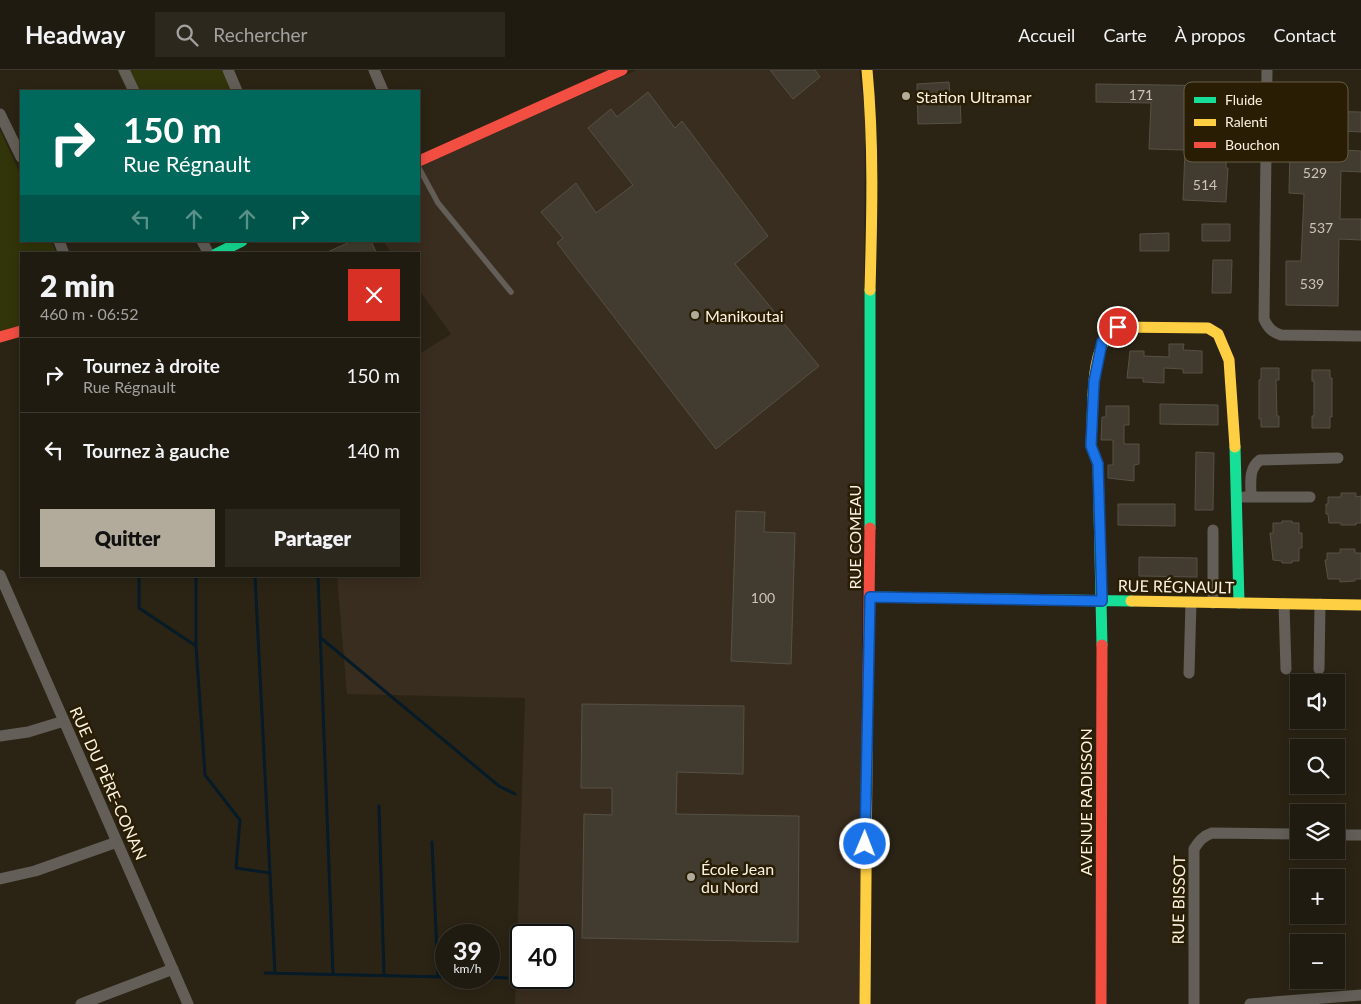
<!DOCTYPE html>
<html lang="fr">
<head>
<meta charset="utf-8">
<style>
	body { margin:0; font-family:Lato,sans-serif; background:#2d281e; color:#f1f3f6; height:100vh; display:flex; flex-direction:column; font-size:19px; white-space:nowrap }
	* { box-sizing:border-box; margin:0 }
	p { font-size:16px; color:#a2a19f }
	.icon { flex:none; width:28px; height:28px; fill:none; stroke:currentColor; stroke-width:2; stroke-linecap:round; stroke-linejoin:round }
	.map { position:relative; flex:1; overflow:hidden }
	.drawer { position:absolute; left:20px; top:182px; width:400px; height:325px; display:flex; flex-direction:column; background:#201b10; border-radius:0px; box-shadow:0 2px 12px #0003,0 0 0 1px #3d3930 }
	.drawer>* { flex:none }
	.banner { position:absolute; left:20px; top:20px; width:400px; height:152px; border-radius:0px; box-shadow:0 2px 12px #0003,0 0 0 1px #3d3930; background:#00695c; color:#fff; overflow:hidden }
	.controls { position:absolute; left:1290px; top:604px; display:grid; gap:10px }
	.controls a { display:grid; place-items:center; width:55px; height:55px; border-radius:0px; background:#201b10; box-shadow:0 2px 12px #0003,0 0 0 1px #3d3930; font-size:25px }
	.speed { position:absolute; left:435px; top:854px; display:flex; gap:10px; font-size:25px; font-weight:700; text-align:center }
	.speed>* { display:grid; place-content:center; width:65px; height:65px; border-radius:50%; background:#201b10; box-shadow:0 2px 12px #0003,0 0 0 1px #3d3930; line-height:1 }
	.speed small { font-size:12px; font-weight:400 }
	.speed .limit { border:2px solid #111; border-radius:8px; background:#fff; color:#111 }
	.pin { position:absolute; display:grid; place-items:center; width:42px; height:42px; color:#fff; margin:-21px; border:2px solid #fff; border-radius:50%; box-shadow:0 1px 5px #0007 }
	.me { position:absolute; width:55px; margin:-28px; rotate:1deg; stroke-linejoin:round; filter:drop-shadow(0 0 4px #0008) }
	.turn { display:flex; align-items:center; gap:18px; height:105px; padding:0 20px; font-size:22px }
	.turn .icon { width:65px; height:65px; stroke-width:2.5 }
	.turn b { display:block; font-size:35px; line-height:42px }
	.lanes { display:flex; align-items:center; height:48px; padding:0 20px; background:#0003; justify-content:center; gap:25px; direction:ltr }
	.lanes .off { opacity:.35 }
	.round { display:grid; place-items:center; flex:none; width:52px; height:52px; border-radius:0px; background:#2d281e }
	.summary { display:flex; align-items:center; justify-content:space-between; height:85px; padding:0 20px }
	h1 { font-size:30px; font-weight:800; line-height:38px }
	.button { display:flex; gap:10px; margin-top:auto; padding:10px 20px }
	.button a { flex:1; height:58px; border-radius:0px; background:#b2aa9a; color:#111; font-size:20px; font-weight:800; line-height:58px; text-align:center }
	.button a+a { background:#2d281e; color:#f1f3f6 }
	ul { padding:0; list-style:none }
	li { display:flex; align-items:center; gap:15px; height:75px; padding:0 20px; border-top:1px solid #3d3930 }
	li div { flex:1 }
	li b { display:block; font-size:19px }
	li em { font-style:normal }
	header { display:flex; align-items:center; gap:30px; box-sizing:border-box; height:70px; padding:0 25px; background:#201b10; border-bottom:1px solid #3d3930 }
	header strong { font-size:24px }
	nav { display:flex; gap:28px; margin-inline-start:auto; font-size:18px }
	.search { width:350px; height:45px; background:#2d281e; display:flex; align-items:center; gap:12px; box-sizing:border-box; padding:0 18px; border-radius:0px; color:#a2a19f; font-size:19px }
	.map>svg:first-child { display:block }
	.education { fill:#392d1f; fill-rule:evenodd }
	.green { fill:#32340a }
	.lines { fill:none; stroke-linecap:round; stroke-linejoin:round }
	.stream { stroke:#061a28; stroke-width:3 }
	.building { fill:#413c2f; stroke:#565144 }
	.lane { stroke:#635f58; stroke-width:5.5 }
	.street { stroke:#635f58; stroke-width:11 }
	.fast { stroke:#16e098; stroke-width:11 }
	.slow { stroke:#ffcf43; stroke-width:11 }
	.jam { stroke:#f24e42; stroke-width:11 }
	.route-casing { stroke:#114b97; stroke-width:12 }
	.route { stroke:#1a73e8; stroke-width:9 }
	.poi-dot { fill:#b2aa9a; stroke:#291d03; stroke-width:2 }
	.labels { text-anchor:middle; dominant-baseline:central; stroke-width:5; stroke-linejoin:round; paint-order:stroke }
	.number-label { font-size:14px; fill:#ccc4b5 }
	.poi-label { font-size:16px; fill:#faf2e2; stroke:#291d03; text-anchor:start }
	.street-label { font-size:16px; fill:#faf2e2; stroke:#291d03 }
	.key { fill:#291d03; stroke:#685d46; stroke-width:1 }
	.key-label { font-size:14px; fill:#faf2e2 }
</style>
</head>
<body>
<header>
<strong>Headway</strong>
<div class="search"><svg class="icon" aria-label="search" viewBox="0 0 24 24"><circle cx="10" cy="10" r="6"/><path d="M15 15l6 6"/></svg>Rechercher</div>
<nav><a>Accueil</a><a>Carte</a><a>À propos</a><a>Contact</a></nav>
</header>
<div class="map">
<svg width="1361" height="934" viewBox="0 0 1361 934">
	<rect width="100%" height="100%" fill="#2b2415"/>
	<path class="education" d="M 637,0 L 859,0 L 865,43 L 860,934 L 515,934 L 525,628 L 347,624 L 337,506 L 419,506 L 419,284 L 451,264 L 419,220 L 419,184 L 392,184 L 383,171 L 419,171 L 419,97 ZM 521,865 L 564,865 L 564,908 L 521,908 Z"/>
	<path class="green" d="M 117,0 L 222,0 L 232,21 L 127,21 Z
		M 0,60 L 21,106 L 21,171 L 51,171 L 57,184 L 21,184 L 21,265 L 0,271 Z"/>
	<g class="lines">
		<path class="stream" d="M 139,506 L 139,538 L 196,576
			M 196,506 L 196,576 L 205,705 L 240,750 L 236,798 L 270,803
			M 255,506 L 275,903
			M 318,506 L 333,904
			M 321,568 L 499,716 L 515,724
			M 379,736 L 384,905
			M 432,772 L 438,906
			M 265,903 L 446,907
			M 489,907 L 507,908"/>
	</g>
	<path class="building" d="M 770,0 L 815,0 L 820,7 L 793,29 Z
		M 949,12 L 950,27 L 960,27 L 961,53 L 918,54 L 917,14 Z
		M 1096,14 L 1229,16 L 1226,98 L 1228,98 L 1226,132 L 1183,130 L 1185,80 L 1149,79 L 1151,33 L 1096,32 Z
		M 648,22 L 675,58 L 682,51 L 768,166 L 735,194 L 819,296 L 716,379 L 557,173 L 563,168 L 541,142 L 576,113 L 596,143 L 633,115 L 588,58 L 611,39 L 617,47 Z
		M 1313,41 L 1361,42 L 1361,62 L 1342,61 L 1341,80 L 1361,81 L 1361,102 L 1341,101 L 1340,149 L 1361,149 L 1361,170 L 1339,169 L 1338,236 L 1286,235 L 1286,191 L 1301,191 L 1304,124 L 1289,123 L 1290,79 L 1313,80 Z
		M 1202,154 L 1230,154 L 1230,171 L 1202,171 Z
		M 1169,163 L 1169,181 L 1140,181 L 1140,164 Z
		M 352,171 L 371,171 L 377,184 L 323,184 Z
		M 1213,190 L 1232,190 L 1231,223 L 1212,223 Z
		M 1169,274 L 1184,274 L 1183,280 L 1202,281 L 1202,303 L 1183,303 L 1183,299 L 1164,298 L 1164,313 L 1143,312 L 1143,308 L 1127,308 L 1130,281 L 1144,281 L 1144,286 L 1169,287 Z
		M 1261,298 L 1279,298 L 1279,310 L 1276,310 L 1277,346 L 1279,346 L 1279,357 L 1261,357 L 1261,349 L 1259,349 L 1259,310 L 1261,309 Z
		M 1312,300 L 1330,300 L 1330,308 L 1332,308 L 1332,347 L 1330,347 L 1330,358 L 1312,358 L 1312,346 L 1314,346 L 1314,311 L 1312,311 Z
		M 1160,334 L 1218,335 L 1218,355 L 1160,354 Z
		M 1106,336 L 1129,336 L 1129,355 L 1124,355 L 1124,374 L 1139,374 L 1139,394 L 1134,395 L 1134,411 L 1108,408 L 1108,395 L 1113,395 L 1113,370 L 1101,370 L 1102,347 L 1106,347 Z
		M 1196,382 L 1214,383 L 1213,440 L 1195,440 Z
		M 1341,423 L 1356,423 L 1356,427 L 1361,426 L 1361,453 L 1356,453 L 1356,455 L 1341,455 L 1341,453 L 1329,453 L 1328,444 L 1326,444 L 1326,434 L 1328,434 L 1328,427 L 1341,427 Z
		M 1118,434 L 1175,434 L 1175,456 L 1118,455 Z
		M 736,441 L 765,442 L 764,462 L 795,463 L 791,594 L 731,591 Z
		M 1282,451 L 1292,451 L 1292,453 L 1299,453 L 1299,463 L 1302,463 L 1302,478 L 1299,478 L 1299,491 L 1292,491 L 1292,493 L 1282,493 L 1282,491 L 1273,490 L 1270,463 L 1273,463 L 1273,453 L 1282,453 Z
		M 1340,479 L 1355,479 L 1355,483 L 1361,483 L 1361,509 L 1355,509 L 1355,511 L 1340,512 L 1340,509 L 1328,509 L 1325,490 L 1327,490 L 1327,483 L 1340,483 Z
		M 1139,487 L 1197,488 L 1197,507 L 1139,506 Z
		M 582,634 L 744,636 L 743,704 L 677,702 L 676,744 L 799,746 L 798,872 L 582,868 L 584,744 L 612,745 L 612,718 L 581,718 Z"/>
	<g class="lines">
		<path class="lane" d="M 419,98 L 438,133 L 511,222"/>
		<path class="street" d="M 124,0 L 134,21
			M 228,0 L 237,21
			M 374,0 L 383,21
			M 1267,0 L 1264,249 C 1268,258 1272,262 1281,265 L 1361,266
			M 0,44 L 21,87
			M 59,171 L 64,184
			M 202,171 L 209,184
			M 1244,427 L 1310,427
			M 1251,427 C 1251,413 1248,399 1260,390 L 1338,388
			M 0,505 L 188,934
			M 1213,533 L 1213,460
			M 1284,534 L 1286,599
			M 1319,599 L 1320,534
			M 1189,603 L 1191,532
			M 0,666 L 28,662 L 64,651
			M 1336,765 L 1361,765
			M 0,809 L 35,801 L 117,772
			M 81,934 L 173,899
			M 1194,934 L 1194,779 C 1199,771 1203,766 1212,763 L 1299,764
			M 1250,934 L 1361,925"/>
		<path class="fast" d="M 216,184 L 242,171
			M 1093,325 L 1091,376 L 1098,394 L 1102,575
			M 1235,377 L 1239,533
			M 870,458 L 870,220
			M 870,527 L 1131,531"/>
		<path class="slow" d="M 867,0 C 874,73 872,147 870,220
			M 1093,325 C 1094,303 1097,268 1118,257 L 1208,258 L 1218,264 L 1229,290 L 1235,377
			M 1131,531 L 1361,535
			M 865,934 L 867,682"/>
		<path class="jam" d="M 419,91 L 622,0
			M 0,267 L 21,261
			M 867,682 L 870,458
			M 1101,934 L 1102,575"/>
	</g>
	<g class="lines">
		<g class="route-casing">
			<path id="route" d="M 865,774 L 870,527 L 1102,531 L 1098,394 L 1091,376 L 1094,312 L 1102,272 L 1110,261 L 1118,257"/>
		</g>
		<use href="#route" class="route"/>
	</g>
	<g class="poi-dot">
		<circle cx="906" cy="26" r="5"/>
		<circle cx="695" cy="245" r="5"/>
		<circle cx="691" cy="807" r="5"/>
	</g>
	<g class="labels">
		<g class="number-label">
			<text x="1141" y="24">171</text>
			<text x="1315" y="102">529</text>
			<text x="1205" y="114">514</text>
			<text x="1321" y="157">537</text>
			<text x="1312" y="213">539</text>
			<text x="763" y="527">100</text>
		</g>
		<g class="poi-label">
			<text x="916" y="26">Station Ultramar</text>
			<text x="705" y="245">Manikoutai</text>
			<text x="701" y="798">École Jean<tspan x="701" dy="18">du Nord</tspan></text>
		</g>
		<g class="street-label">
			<text transform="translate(854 467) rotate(-90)">RUE COMEAU</text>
			<text transform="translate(1176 516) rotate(1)">RUE RÉGNAULT</text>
			<text transform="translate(109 713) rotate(66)">RUE DU PÈRE-CONAN</text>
			<text transform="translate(1085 732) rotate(-90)">AVENUE RADISSON</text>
			<text transform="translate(1178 830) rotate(-89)">RUE BISSOT</text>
		</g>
	</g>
	<rect x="1184" y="12" width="164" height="80" rx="8" class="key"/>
	<rect x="1194" y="27" width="22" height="6" fill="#16e098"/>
	<rect x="1194" y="49" width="22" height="7" fill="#ffcf43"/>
	<rect x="1194" y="72" width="22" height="6" fill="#f24e42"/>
	<g class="key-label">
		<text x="1225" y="35">Fluide</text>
		<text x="1225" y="57">Ralenti</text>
		<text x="1225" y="80">Bouchon</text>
	</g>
</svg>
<div class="controls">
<a><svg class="icon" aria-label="sound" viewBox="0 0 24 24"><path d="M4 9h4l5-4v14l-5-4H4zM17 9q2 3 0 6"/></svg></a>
<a><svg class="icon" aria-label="search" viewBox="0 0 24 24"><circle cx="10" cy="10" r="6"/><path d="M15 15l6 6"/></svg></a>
<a><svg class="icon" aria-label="layers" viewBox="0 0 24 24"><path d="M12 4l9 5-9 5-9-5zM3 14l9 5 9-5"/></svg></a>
<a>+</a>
<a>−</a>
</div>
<div class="speed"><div>39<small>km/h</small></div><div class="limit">40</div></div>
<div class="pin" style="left:1118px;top:257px;background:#d93025"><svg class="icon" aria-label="arrive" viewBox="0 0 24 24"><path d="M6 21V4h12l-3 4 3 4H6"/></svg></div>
<svg class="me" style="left:865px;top:774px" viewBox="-20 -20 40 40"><circle r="17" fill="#1a73e8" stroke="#fff" stroke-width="3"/><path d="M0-11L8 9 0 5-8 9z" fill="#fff"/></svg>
<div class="banner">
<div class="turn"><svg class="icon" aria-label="right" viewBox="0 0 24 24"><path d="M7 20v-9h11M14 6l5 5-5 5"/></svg><div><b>150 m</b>Rue Régnault</div></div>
<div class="lanes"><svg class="icon off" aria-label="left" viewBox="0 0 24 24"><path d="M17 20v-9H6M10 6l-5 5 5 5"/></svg><svg class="icon off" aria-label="ahead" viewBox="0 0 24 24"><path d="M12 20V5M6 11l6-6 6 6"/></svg><svg class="icon off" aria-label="ahead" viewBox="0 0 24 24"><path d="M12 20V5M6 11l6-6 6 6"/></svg><svg class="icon" aria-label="right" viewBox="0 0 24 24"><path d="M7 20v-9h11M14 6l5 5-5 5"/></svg></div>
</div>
<section class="drawer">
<div class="summary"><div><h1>2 min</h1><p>460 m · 06:52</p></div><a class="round" style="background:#d93025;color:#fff"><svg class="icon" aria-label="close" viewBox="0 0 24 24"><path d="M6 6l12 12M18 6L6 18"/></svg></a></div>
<ul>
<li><svg class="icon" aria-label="right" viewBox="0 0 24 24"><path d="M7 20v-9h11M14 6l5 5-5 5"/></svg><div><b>Tournez à droite</b><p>Rue Régnault</p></div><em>150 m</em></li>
<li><svg class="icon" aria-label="left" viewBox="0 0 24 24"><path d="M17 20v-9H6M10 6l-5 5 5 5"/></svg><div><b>Tournez à gauche</b></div><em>140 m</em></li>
</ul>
<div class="button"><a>Quitter</a><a>Partager</a></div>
</section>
</div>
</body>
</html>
